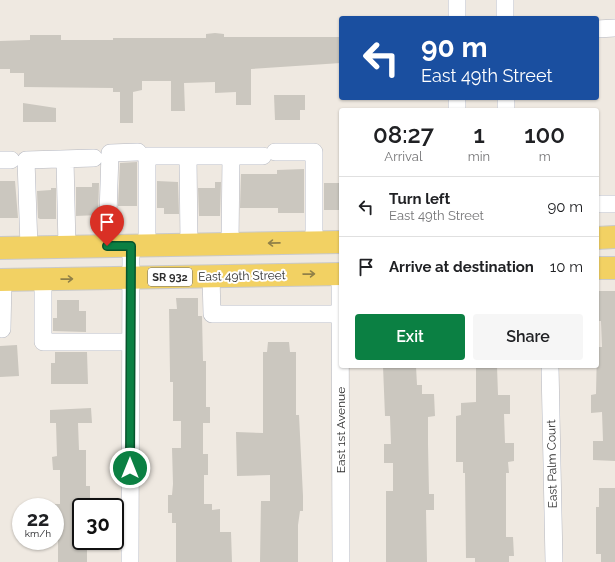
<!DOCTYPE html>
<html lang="en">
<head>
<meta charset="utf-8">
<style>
	body { margin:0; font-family:Raleway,sans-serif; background:#f6f6f6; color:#202124; height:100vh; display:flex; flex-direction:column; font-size:15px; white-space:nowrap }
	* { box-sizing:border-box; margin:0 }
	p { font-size:13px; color:#757577 }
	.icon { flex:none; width:22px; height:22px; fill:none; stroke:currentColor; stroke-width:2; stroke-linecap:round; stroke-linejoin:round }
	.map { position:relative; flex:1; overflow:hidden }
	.drawer { position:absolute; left:339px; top:108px; width:260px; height:260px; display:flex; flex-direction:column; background:#fff; border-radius:4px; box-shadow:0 1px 3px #0004 }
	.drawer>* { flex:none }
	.top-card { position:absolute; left:339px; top:16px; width:260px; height:84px; border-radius:4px; box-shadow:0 1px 3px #0004; background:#1a4fa0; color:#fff; overflow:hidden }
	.speed { position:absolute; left:12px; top:498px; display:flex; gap:8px; font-size:20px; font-weight:700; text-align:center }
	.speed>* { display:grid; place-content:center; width:52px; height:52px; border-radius:50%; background:#fff; box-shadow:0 1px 3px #0004; line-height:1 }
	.speed small { font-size:10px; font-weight:400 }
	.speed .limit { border:2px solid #111; border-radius:6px; background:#fff; color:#111 }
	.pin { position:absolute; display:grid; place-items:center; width:34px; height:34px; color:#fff; margin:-41px -17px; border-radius:50% 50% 50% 0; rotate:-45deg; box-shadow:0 0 4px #0007 }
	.pin .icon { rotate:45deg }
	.me { position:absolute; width:44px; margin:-22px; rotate:0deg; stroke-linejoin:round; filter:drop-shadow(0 0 3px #0008) }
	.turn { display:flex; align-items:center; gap:14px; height:84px; padding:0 16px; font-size:18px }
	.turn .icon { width:52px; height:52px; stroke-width:2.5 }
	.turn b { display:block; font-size:28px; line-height:34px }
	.eta { display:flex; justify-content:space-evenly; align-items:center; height:68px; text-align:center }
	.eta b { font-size:24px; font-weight:600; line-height:28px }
	.button { display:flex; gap:8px; margin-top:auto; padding:8px 16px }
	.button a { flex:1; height:46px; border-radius:4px; background:#0b8043; color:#fff; font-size:16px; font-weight:600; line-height:46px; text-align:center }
	.button a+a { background:#f6f6f6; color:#202124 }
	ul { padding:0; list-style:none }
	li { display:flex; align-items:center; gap:12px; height:60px; padding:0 16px; border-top:1px solid #e0e0e0 }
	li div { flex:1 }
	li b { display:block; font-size:15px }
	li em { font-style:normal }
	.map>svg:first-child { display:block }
	.building { fill:#cbc7bf }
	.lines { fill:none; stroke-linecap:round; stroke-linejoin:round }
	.minor-casing { stroke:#b4b7c1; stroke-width:18 }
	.major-casing { stroke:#c9c9c9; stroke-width:24 }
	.minor { stroke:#fff; stroke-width:17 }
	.major { stroke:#f2d163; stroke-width:22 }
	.oneway { stroke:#908048 }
	.route-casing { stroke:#07532c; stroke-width:10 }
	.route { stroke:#0b8043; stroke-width:7 }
	.labels { text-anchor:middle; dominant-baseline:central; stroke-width:4; stroke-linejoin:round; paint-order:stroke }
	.shield { fill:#fff; stroke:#6d6d6d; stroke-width:1 }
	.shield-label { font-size:11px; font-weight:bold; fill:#2e2e2e }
	.street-label { font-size:12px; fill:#2e2e2e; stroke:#fff }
</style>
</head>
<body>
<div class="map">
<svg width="615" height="562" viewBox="0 0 615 562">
	<rect width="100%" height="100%" fill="#efe9e1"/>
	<path class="building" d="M 215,33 L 224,34 L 224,37 L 341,37 L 341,63 L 251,69 L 251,105 L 236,105 L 236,92 L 215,93 L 215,82 L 184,83 L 185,111 L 171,111 L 171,81 L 142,81 L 142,90 L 133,92 L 133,123 L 120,123 L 120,92 L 113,92 L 113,88 L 24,87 L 24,73 L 10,73 L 10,69 L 0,69 L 0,41 L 30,40 L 30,35 L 61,35 L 61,40 L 113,40 L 113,38 L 206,38 L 206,34 Z
		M 274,95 L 305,95 L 305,110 L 300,110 L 300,120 L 275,120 Z
		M 23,103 L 56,108 L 56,122 L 23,122 Z
		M 137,162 L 137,206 L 118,206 L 120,163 Z
		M 304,169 L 304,213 L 278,213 L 278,208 L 240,208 L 241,174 L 277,174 L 277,170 Z
		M 0,181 L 15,181 L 18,218 L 0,218 Z
		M 157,181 L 178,182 L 179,214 L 164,214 L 164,208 L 157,208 Z
		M 215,182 L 221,182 L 220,216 L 199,216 L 198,188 L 215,188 Z
		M 92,183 L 99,183 L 98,215 L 76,216 L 76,187 L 92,187 Z
		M 324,183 L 341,183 L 341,210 L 324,210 Z
		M 51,188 L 56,188 L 56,219 L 40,219 L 38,218 L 37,191 L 51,190 Z
		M 598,291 L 615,291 L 615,461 L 593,460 L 593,441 L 603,441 L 602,412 L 591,413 L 591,395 L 596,394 L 597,347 L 602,347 L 601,321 L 597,321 Z
		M 176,298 L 198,298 L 198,316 L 202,316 L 203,361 L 206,361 L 206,407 L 210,407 L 210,423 L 203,423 L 203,454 L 208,454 L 208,475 L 204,475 L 204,504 L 212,504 L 212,510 L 220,509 L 220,532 L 231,532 L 232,562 L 176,562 L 176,523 L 172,523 L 172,513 L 168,513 L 168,495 L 172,495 L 173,484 L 172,448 L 181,448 L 181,421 L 173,421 L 173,382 L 170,382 L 170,374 L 169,309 L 177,309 Z
		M 57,300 L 79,300 L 79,311 L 86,311 L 86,332 L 53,331 L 53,318 L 57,318 Z
		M 268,342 L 289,342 L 290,352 L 296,352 L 296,415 L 299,415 L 303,496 L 303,511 L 300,511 L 298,525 L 298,562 L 260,562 L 261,501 L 270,501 L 270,475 L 237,476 L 236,432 L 263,433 L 263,352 L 267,352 Z
		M 17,345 L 19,376 L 0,377 L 0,346 Z
		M 55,352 L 87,352 L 88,384 L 51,384 L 51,363 L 55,363 Z
		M 383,366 L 416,366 L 417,385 L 422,385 L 422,394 L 434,394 L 435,416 L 428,417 L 428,444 L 429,494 L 434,494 L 434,510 L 426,510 L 427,562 L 386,562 L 386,491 L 393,491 L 393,463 L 384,463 L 384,444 L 391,444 L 390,416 L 385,416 Z
		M 476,366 L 497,366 L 498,395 L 510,395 L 510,414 L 504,414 L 505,443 L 514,443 L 514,461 L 508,462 L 509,473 L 506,473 L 506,537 L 513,537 L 514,556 L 509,556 L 509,562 L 475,562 L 475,558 L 466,558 L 465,473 L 463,473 L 463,462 L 456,462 L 456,416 L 461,415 L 461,403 L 476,402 Z
		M 91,408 L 92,423 L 78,423 L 79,450 L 86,450 L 86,486 L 90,486 L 90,503 L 88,503 L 89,507 L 81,507 L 80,516 L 80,544 L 87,544 L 87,562 L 58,562 L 58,525 L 55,525 L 55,504 L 60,504 L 60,470 L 53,470 L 52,457 L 57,456 L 56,423 L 50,423 L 50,410 Z
		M 599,488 L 615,488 L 615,562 L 601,562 L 601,554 L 596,554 L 596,507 L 599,507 Z"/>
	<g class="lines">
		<g class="minor-casing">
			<path id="minor" d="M 457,0 L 457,18
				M 505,18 L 505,0
				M 597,29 L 615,28
				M 457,98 L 457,110
				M 506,98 L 506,110
				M 275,152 L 314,152 L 314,242
				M 188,156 L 189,245
				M 65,159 L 67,247
				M 0,160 L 11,160
				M 597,204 L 615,204
				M 230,244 L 231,156
				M 107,246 L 110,153 L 138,152
				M 147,246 L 147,156 L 263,156
				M 29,247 L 26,160 L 94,158
				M 340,274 L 341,562
				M 211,276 L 212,314 L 340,314
				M 43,280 L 43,342 L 130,342
				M 2,329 L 3,280
				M 550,366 L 554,562
				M 130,562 L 131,246"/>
		</g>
		<g class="major-casing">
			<path id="major" d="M 597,238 L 615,237
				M 0,248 L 341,242
				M 597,268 L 615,268
				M 0,280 L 341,274"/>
		</g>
		<use href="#minor" class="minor"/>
		<use href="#major" class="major"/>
	</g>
	<defs><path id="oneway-shaft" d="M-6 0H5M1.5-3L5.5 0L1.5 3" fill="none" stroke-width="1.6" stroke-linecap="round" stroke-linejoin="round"/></defs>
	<g class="oneway">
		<use href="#oneway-shaft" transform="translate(274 243) rotate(179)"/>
		<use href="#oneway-shaft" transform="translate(309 274) rotate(-1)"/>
		<use href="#oneway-shaft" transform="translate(67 279) rotate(-1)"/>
	</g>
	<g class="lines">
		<g class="route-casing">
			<path id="route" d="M 107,246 L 131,246 L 130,468"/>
		</g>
		<use href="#route" class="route"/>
	</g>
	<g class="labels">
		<rect class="shield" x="148" y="268" width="44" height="18" rx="3"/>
		<g class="shield-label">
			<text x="170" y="277">SR 932</text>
		</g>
		<g class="street-label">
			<text transform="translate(242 276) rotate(-1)">East 49th Street</text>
			<text transform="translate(341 430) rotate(-90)">East 1st Avenue</text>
			<text transform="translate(552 464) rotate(-91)">East Palm Court</text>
		</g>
	</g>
</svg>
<div class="speed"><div>22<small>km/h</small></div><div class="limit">30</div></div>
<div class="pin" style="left:107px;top:246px;background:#d93025"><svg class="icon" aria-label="arrive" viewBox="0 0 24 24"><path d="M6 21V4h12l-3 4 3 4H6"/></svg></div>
<svg class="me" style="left:130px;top:468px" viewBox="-20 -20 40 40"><circle r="17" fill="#0b8043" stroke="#fff" stroke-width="3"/><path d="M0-11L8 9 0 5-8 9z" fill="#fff"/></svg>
<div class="top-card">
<div class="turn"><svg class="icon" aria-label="left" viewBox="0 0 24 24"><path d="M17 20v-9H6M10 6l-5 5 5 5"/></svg><div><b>90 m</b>East 49th Street</div></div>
</div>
<section class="drawer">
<div class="eta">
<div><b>08:27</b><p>Arrival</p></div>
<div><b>1</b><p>min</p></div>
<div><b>100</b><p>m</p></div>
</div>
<ul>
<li><svg class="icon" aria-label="left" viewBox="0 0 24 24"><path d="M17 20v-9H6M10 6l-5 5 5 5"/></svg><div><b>Turn left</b><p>East 49th Street</p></div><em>90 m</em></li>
<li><svg class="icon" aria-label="arrive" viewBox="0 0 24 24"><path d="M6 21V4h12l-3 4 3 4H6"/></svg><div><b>Arrive at destination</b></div><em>10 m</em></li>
</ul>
<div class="button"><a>Exit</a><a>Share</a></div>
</section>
</div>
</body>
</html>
